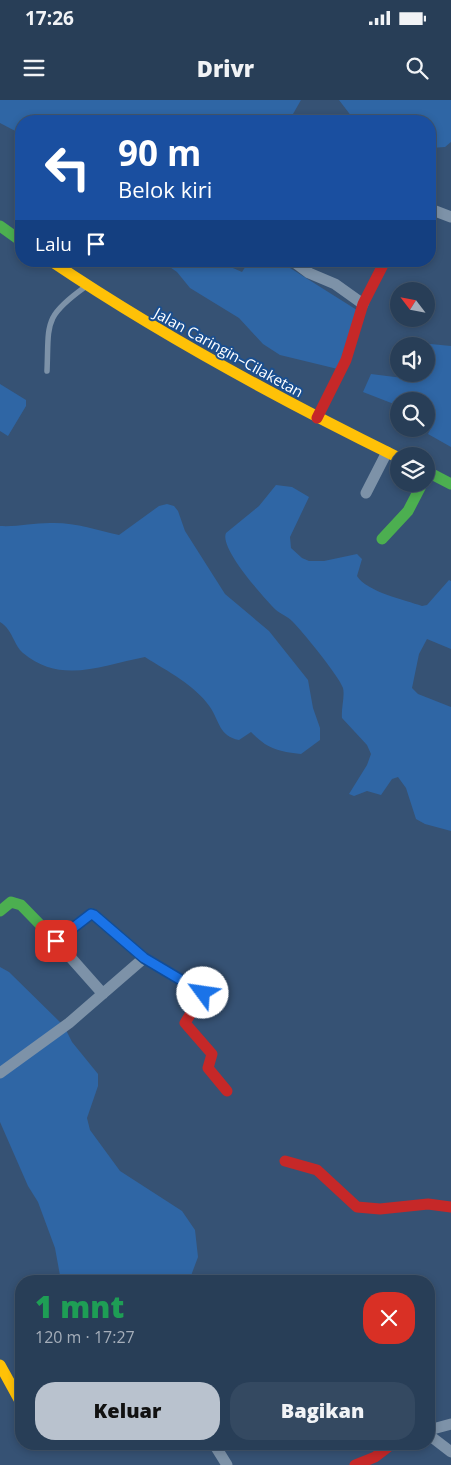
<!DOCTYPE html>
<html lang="id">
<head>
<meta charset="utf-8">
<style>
	body { margin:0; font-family:"Open Sans",sans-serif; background:#344961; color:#f1f3f6; height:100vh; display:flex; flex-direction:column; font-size:19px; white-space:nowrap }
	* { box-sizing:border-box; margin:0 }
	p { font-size:16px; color:#a5aeba }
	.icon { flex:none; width:28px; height:28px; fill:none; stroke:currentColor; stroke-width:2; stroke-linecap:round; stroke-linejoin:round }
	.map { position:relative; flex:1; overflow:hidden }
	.side { position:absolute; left:15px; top:1175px; width:420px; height:175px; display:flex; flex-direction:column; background:#283e57; border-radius:20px; box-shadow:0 2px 8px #0003,0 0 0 1px #44576d }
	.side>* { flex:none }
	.banner { position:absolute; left:15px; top:15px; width:421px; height:152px; border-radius:20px; box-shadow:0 2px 8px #0003,0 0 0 1px #44576d; background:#1a4fa0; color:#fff; overflow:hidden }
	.needle { width:32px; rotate:302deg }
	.controls { position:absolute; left:390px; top:182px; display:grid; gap:10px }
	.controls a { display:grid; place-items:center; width:45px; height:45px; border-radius:50%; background:#283e57; box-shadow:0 2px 8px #0003,0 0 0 1px #44576d; font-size:25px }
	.pin { position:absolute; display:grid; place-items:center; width:42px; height:42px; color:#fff; margin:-21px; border-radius:10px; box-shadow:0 2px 8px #0006 }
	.me { position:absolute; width:55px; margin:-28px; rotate:301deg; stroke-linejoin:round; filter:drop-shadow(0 0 4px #0008) }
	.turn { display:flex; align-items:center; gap:18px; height:105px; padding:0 20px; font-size:22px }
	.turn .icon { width:65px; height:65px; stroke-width:2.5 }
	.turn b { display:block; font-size:35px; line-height:42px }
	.then { display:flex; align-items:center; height:48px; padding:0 20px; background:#0003; gap:10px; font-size:19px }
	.round { display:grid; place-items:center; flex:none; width:52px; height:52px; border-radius:20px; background:#344961 }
	.headline { display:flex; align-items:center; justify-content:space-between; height:85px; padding:0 20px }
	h1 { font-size:30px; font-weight:800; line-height:38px; color:#1e9e55 }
	.cta { display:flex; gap:10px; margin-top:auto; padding:10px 20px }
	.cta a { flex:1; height:58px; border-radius:20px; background:#b9c2ce; color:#111; font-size:20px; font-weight:800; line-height:58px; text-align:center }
	.cta a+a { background:#344961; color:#f1f3f6 }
	.status { display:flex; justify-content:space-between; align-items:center; height:35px; padding:0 25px; background:#283e57; direction:ltr }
	.status svg { height:14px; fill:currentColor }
	header { display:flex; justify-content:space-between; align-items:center; height:65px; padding:0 20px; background:#283e57; font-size:22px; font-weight:800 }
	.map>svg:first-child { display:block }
	.green { fill:#2f66a5 }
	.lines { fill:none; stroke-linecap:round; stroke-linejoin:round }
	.lane { stroke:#7d92a8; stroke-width:5.5 }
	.street { stroke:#7d92a8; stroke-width:11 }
	.fast { stroke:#4caf50; stroke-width:11 }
	.slow { stroke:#ffc107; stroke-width:11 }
	.jam { stroke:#c62828; stroke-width:11 }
	.route-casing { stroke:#114b97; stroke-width:12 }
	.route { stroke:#1a73e8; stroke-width:9 }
	.labels { text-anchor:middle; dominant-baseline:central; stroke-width:4; stroke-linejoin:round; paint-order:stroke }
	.street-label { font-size:15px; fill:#fff; stroke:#1b4f8f }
</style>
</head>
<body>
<div class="status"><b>17:26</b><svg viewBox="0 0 49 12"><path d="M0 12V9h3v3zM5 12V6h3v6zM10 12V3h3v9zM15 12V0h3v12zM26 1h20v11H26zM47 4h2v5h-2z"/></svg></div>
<header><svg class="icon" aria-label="menu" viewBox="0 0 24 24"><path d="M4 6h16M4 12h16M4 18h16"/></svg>Drivr<svg class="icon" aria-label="search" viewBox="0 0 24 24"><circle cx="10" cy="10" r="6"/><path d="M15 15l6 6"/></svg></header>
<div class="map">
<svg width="451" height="1365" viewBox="0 0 451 1365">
	<rect width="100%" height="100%" fill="#365274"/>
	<path class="green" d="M 0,0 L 301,0 L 289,21 L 21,21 L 21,34 L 0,23 Z
		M 339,0 L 451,0 L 451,42 L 445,47 L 430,48 L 430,21 L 353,21 L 352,17 Z
		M 161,161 L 217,161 L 242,172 L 249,161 L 279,161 L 360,212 L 346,271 L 280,255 L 263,244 L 239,218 L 190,188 L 177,172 Z
		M 410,242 L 451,246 L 451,347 L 428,334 L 435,320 L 426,316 L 426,301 L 399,301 L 399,306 L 363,292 L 371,274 L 403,278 L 404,274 L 426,274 L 426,246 L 409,246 Z
		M 0,284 L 26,300 L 26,306 L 8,336 L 0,331 Z
		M 276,385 L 292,387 L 309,397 L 290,437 L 291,448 L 302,458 L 309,461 L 324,461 L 357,454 L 362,459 L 357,476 C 367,492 405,500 422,506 L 427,505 L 449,480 L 451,481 L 451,549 L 427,539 L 419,554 L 412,588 L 418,594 L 451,607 L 451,731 L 425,724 L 416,719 L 406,688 L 398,677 L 392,679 L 381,695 L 367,691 L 354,696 L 349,694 L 367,665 L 371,654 L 367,645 L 342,618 C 341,609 345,596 343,588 C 339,576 302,531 292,521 C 287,516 281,514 276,510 C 264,498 219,448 226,433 L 259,406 Z
		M 167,404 L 174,406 L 178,411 L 185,431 L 225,494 L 269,531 L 308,580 L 313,608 L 320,628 L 320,640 L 301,654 C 277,651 268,649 251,632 L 239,640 C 219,636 220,622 210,607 C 195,585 167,571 145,557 C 103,565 61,585 23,553 C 13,544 13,530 0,522 L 0,426 C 17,427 33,423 50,423 C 74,422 97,430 119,435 L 159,406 Z
		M 0,867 L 9,872 L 64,926 L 72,942 L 98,974 L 98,986 L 87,1018 L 90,1030 L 120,1071 L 182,1111 L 195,1130 L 198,1157 L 189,1181 L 61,1181 L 55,1148 L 38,1102 L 28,1086 L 0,1022 Z"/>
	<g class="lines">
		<path class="lane" d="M 47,271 C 49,223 43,217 85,187"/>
		<path class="street" d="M 430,109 L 451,117
			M 293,161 L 309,173 L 335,184 L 363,204
			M 366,393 L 387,352
			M 56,841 L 103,894
			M 0,973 L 69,923 L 144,858
			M 429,1330 L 451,1324
			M 429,1335 L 451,1352
			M 214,1344 L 227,1365"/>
		<path class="fast" d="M 0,126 L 21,141
			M 426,371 L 451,384
			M 382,439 L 408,411 L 422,384
			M 0,811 L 11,802 L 21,805 L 56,841 L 91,814 L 94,815 L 144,858 L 203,893 L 200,898"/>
		<path class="slow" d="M 51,161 C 162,236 279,299 399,358
			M 0,1265 L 21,1303"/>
		<path class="jam" d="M 317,318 L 346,260 L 363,204 L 385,161
			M 200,898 L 185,923 L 212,954 L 208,968 L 227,991
			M 285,1061 L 317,1070 L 357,1107 L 380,1109 L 428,1104 L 451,1107
			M 355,1365 L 375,1357 L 392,1344"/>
	</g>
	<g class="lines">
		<g class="route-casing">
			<path id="route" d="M 56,841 L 91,814 L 94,815 L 144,858 L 203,893"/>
		</g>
		<use href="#route" class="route"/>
	</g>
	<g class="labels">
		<g class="street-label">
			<text transform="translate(229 252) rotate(29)">Jalan Caringin–Cilaketan</text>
		</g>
	</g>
</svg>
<div class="controls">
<a><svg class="needle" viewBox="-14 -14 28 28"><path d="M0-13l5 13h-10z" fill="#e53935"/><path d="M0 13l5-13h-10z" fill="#a5aeba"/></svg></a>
<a><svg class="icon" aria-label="sound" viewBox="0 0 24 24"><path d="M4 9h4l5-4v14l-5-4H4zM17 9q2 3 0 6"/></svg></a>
<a><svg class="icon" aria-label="search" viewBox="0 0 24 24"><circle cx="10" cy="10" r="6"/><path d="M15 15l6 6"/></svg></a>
<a><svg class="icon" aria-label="layers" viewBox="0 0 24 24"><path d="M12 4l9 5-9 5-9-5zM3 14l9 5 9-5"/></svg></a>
</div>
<div class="pin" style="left:56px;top:841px;background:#d93025"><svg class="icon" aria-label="arrive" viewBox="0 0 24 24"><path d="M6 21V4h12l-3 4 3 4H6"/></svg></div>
<svg class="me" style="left:203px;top:893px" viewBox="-20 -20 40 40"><circle r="19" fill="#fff"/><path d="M0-13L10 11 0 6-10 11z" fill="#1a73e8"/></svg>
<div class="banner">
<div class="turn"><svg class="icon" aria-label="left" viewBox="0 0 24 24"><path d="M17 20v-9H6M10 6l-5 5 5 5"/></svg><div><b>90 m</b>Belok kiri</div></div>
<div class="then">Lalu<svg class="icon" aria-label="arrive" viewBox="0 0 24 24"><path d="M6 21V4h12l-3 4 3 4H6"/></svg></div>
</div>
<section class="side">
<div class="headline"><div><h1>1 mnt</h1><p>120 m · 17:27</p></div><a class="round" style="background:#d93025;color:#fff"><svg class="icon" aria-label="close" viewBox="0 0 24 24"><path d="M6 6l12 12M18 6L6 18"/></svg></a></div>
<div class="cta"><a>Keluar</a><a>Bagikan</a></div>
</section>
</div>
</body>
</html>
